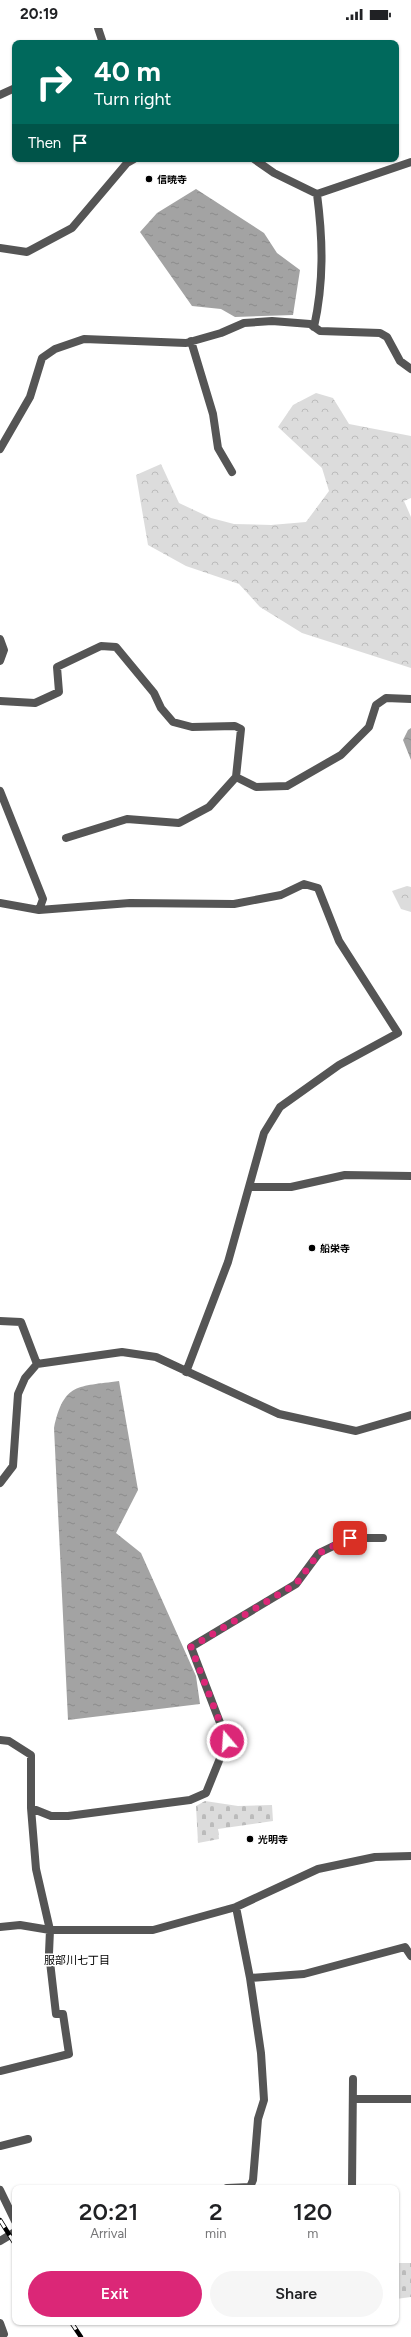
<!DOCTYPE html>
<html lang="en">
<head>
<meta charset="utf-8">
<style>
	body { margin:0; font-family:Figtree,"Noto Sans JP",sans-serif; background:#f6f6f6; color:#202124; height:100vh; display:flex; flex-direction:column; font-size:15px; white-space:nowrap }
	* { box-sizing:border-box; margin:0 }
	p { font-size:13px; color:#757577 }
	.icon { flex:none; width:22px; height:22px; fill:none; stroke:currentColor; stroke-width:2; stroke-linecap:round; stroke-linejoin:round }
	.map { position:relative; flex:1; overflow:hidden }
	.sheet { position:absolute; left:12px; top:2157px; width:387px; height:140px; display:flex; flex-direction:column; background:#fff; border-radius:8px; box-shadow:0 1px 3px #0004 }
	.sheet>* { flex:none }
	.top-card { position:absolute; left:12px; top:12px; width:387px; height:122px; border-radius:8px; box-shadow:0 1px 3px #0004; background:#00695c; color:#fff; overflow:hidden }
	.pin { position:absolute; display:grid; place-items:center; width:34px; height:34px; color:#fff; margin:-17px; border-radius:8px; box-shadow:0 2px 6px #0006 }
	.me { position:absolute; width:44px; margin:-22px; rotate:342deg; stroke-linejoin:round; filter:drop-shadow(0 0 3px #0008) }
	.turn { display:flex; align-items:center; gap:14px; height:84px; padding:0 16px; font-size:18px }
	.turn .icon { width:52px; height:52px; stroke-width:2.5 }
	.turn b { display:block; font-size:28px; line-height:34px }
	.then { display:flex; align-items:center; height:38px; padding:0 16px; background:#0003; gap:8px; font-size:15px }
	.eta { display:flex; justify-content:space-evenly; align-items:center; height:68px; text-align:center }
	.eta b { font-size:24px; font-weight:600; line-height:28px }
	.primary-button { display:flex; gap:8px; margin-top:auto; padding:8px 16px }
	.primary-button a { flex:1; height:46px; border-radius:24px; background:#db2777; color:#fff; font-size:16px; font-weight:600; line-height:46px; text-align:center }
	.primary-button a+a { background:#f6f6f6; color:#202124 }
	.status { display:flex; justify-content:space-between; align-items:center; height:28px; padding:0 20px; background:#fff; direction:ltr }
	.status svg { height:11px; fill:currentColor }
	.map>svg:first-child { display:block }
	.forest { fill:url(#forest-crowns) }
	.cemetery { fill:url(#cemetery-stones) }
	.water { fill:url(#water-ripples) }
	.lines { fill:none; stroke-linecap:round; stroke-linejoin:round }
	.minor { stroke:#555; stroke-width:8 }
	.rail-casing { stroke:#000; stroke-width:4.5 }
	.rail { stroke:#fff; stroke-width:3; stroke-dasharray:9; stroke-linecap:butt }
	.route { stroke:#db2777; stroke-width:7; stroke-dasharray:0 12.6 }
	.poi-dot { fill:#000; stroke:#fff; stroke-width:1.5 }
	.labels { text-anchor:middle; dominant-baseline:central; stroke-width:3; stroke-linejoin:round; paint-order:stroke }
	.poi-label { font-size:10px; font-weight:bold; fill:#000; stroke:#fff; text-anchor:start }
	.neighbourhood-label { font-size:11px; fill:#000; stroke:#fff }
</style>
</head>
<body>
<div class="status"><b>20:19</b><svg viewBox="0 0 49 12"><path d="M0 12V9h3v3zM5 12V6h3v6zM10 12V3h3v9zM15 12V0h3v12zM26 1h20v11H26zM47 4h2v5h-2z"/></svg></div>
<div class="map">
<svg width="411" height="2309" viewBox="0 0 411 2309">
	<defs>
		<pattern id="forest-crowns" width="20" height="18" patternUnits="userSpaceOnUse"><rect width="20" height="18" fill="#dcdcdc"/><path d="M2 6a3 3 0 1 1 6 0M12 15a3 3 0 1 1 6 0" fill="none" stroke="#bbb"/></pattern>
		<pattern id="cemetery-stones" width="16" height="16" patternUnits="userSpaceOnUse"><rect width="16" height="16" fill="#dcdcdc"/><path d="M2 7V4a2 2 0 0 1 4 0v3zM10 15v-3a2 2 0 0 1 4 0v3z" fill="#bbb"/></pattern>
		<pattern id="water-ripples" width="26" height="14" patternUnits="userSpaceOnUse"><rect width="26" height="14" fill="#a3a3a3"/><path d="M2 4q2-2 4 0t4 0M15 11q2-2 4 0t4 0" fill="none" stroke="#8b8b8b"/></pattern>
	</defs>
	<rect width="100%" height="100%" fill="#fff"/>
	<path class="forest" d="M 316,365 L 333,370 L 349,396 L 411,408 L 411,470 L 404,473 L 411,489 L 411,640 L 302,605 L 260,579 L 239,556 L 186,538 L 148,517 L 136,447 L 161,436 L 179,475 L 211,490 L 234,496 L 271,497 L 306,494 L 329,463 L 322,440 L 278,399 L 293,377 Z
		M 407,858 L 411,859 L 411,884 L 401,881 L 392,863 Z"/>
	<path class="cemetery" d="M 205,1773 L 238,1778 L 272,1777 L 273,1793 L 218,1801 L 219,1811 L 198,1815 L 196,1778 Z
		M 396,2235 L 411,2235 L 411,2269 L 396,2271 Z"/>
	<path class="water" d="M 196,161 L 264,205 L 277,225 L 300,242 L 293,287 L 235,289 L 221,281 L 192,278 L 140,204 L 157,185 Z
		M 411,700 L 411,732 L 403,712 L 408,702 Z
		M 119,1353 L 138,1462 L 116,1505 L 141,1525 L 196,1648 L 200,1676 L 68,1692 L 54,1400 C 64,1354 78,1359 119,1353 Z"/>
	<g class="lines">
		<path class="minor" d="M 98,0 L 103,15
			M 0,67 L 15,60
			M 254,131 L 274,145 L 317,166 L 411,134
			M 0,220 L 27,224 L 72,200 L 127,135 L 134,131
			M 314,299 C 324,254 323,212 317,166
			M 191,313 L 213,386 L 218,420 L 232,444
			M 0,421 L 30,369 L 42,330 L 55,321 L 84,311 L 186,315 L 221,305 L 244,295 L 272,293 L 310,296 L 320,303 L 380,305 L 387,309 L 400,333 L 411,341
			M 0,611 L 4,622 L 0,633
			M 0,673 L 35,675 L 59,664 L 57,639 L 101,618 L 116,619 L 154,665 L 161,680 L 173,694 L 192,699 L 235,698 L 241,701 L 236,749 L 256,759 L 287,758 L 341,727 L 369,699 L 376,677 L 386,670 L 411,671
			M 0,763 L 43,871 L 39,882
			M 66,810 L 127,791 L 179,795 L 209,779 L 236,749
			M 0,875 L 39,882 L 130,875 L 234,876 L 281,867 L 304,856 L 318,860 L 339,913 L 398,1005 L 339,1037 L 280,1079 L 264,1105 L 228,1234 L 186,1344
			M 249,1159 L 291,1159 L 345,1147 L 411,1148
			M 0,1293 L 21,1294 L 37,1336
			M 0,1455 L 13,1438 L 18,1366 L 25,1350 L 37,1336 L 122,1324 L 156,1329 L 279,1386 L 356,1403 L 411,1387
			M 0,1712 L 9,1713 L 31,1727 L 31,1780 L 51,1788 L 68,1788 L 190,1772 L 206,1765 L 227,1713 L 191,1619 L 296,1556 L 319,1525 L 350,1510 L 383,1510
			M 0,1899 L 20,1897 L 50,1902 L 153,1902 L 236,1879 L 318,1841 L 375,1829 L 411,1828
			M 250,1950 L 304,1946 L 405,1919 L 411,1928
			M 0,2043 L 69,2026 L 63,1986 L 56,1986 L 49,1925 L 50,1902 L 36,1841 L 31,1780
			M 353,2071 L 411,2071
			M 0,2118 L 28,2111
			M 227,2160 L 250,2159 L 253,2152 L 258,2091 L 264,2072 L 261,2025 L 250,1950 L 236,1879
			M 352,2160 L 353,2051
			M 0,2162 L 15,2193
			M 0,2213 L 15,2204
			M 0,2295 L 4,2306 L 0,2308"/>
		<g class="rail-casing">
			<path id="rail" d="M 0,2192 L 15,2216
				M 71,2294 L 81,2309"/>
		</g>
		<use href="#rail" class="rail"/>
	</g>
	<g class="lines">
		<path class="route" d="M 227,1713 L 191,1619 L 296,1556 L 319,1525 L 350,1510"/>
	</g>
	<g class="poi-dot">
		<circle cx="149" cy="151" r="4"/>
		<circle cx="312" cy="1220" r="4"/>
		<circle cx="250" cy="1811" r="4"/>
	</g>
	<g class="labels">
		<g class="poi-label">
			<text x="157" y="151">信暁寺</text>
			<text x="320" y="1220">船栄寺</text>
			<text x="258" y="1811">光明寺</text>
		</g>
		<g class="neighbourhood-label">
			<text x="77" y="1932">服部川七丁目</text>
		</g>
	</g>
</svg>
<div class="pin" style="left:350px;top:1510px;background:#d93025"><svg class="icon" aria-label="arrive" viewBox="0 0 24 24"><path d="M6 21V4h12l-3 4 3 4H6"/></svg></div>
<svg class="me" style="left:227px;top:1713px" viewBox="-20 -20 40 40"><circle r="17" fill="#db2777" stroke="#fff" stroke-width="3"/><path d="M0-11L8 9 0 5-8 9z" fill="#fff"/></svg>
<div class="top-card">
<div class="turn"><svg class="icon" aria-label="right" viewBox="0 0 24 24"><path d="M7 20v-9h11M14 6l5 5-5 5"/></svg><div><b>40 m</b>Turn right</div></div>
<div class="then">Then<svg class="icon" aria-label="arrive" viewBox="0 0 24 24"><path d="M6 21V4h12l-3 4 3 4H6"/></svg></div>
</div>
<section class="sheet">
<div class="eta">
<div><b>20:21</b><p>Arrival</p></div>
<div><b>2</b><p>min</p></div>
<div><b>120</b><p>m</p></div>
</div>
<div class="primary-button"><a>Exit</a><a>Share</a></div>
</section>
</div>
</body>
</html>
